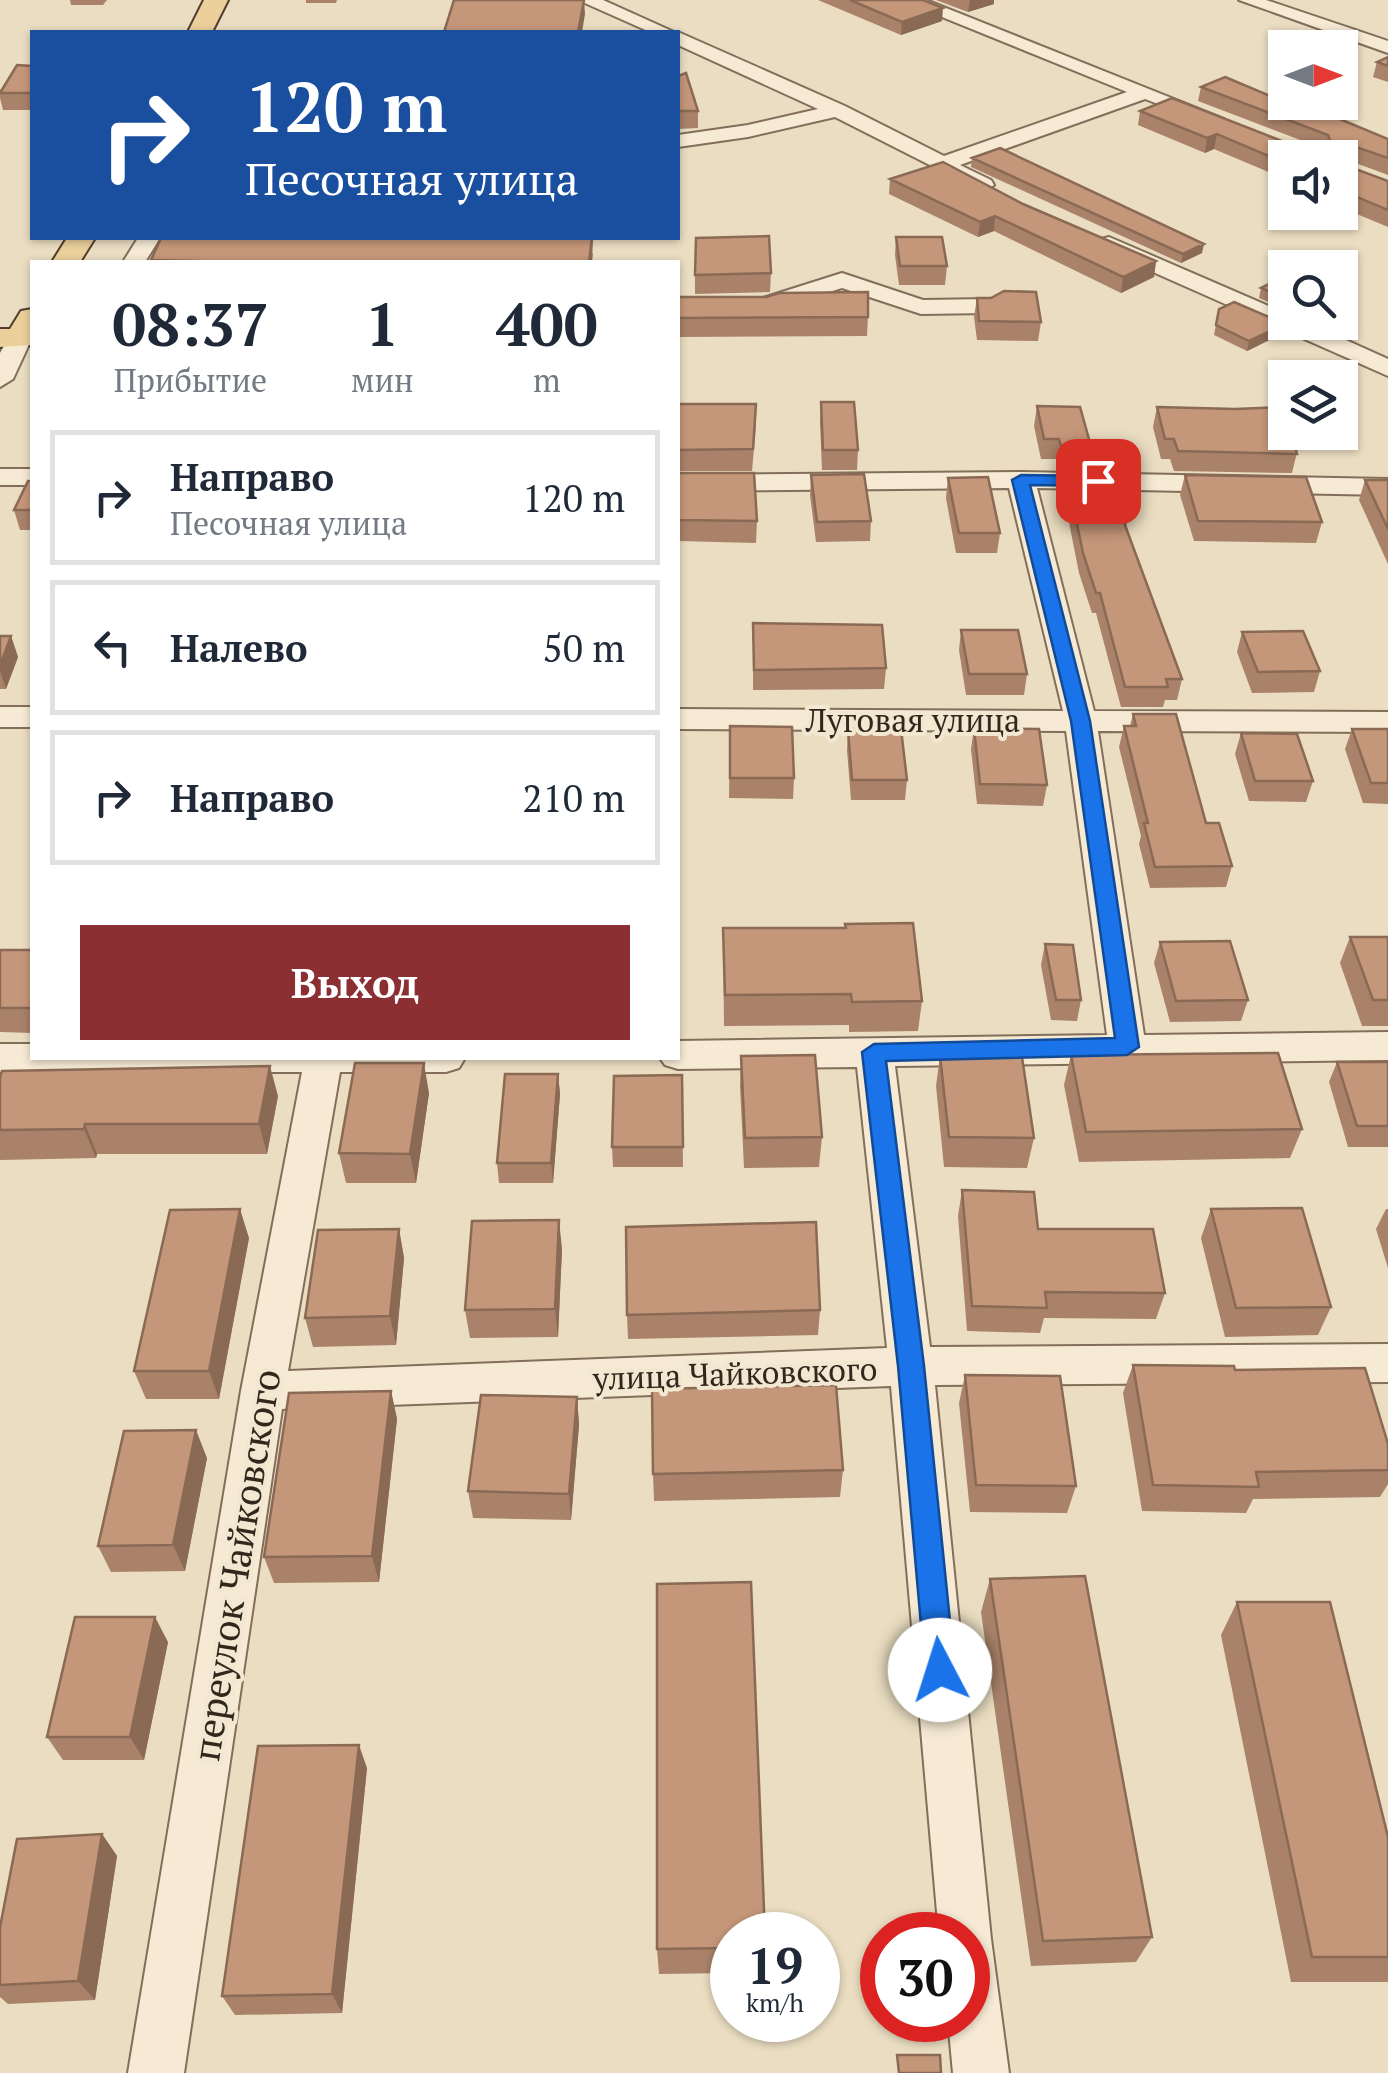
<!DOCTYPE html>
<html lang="ru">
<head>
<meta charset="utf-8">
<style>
	body { margin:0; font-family:"PT Serif",serif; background:#f6f6f7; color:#1f2937; height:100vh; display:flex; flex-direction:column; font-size:38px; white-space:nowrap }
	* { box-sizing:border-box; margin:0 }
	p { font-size:32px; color:#747a83 }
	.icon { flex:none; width:55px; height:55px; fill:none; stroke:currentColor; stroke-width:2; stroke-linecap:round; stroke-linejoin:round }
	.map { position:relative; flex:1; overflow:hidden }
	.side { position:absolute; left:30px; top:260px; width:650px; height:800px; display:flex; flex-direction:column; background:#fff; border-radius:0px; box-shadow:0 2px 8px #0004 }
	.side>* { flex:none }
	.hud { position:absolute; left:30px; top:30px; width:650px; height:210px; border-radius:0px; box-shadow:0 2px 8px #0004; background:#1a4fa0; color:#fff; overflow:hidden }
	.needle { width:65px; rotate:90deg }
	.fabs { position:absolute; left:1268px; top:30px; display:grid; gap:20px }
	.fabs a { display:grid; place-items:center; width:90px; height:90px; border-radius:0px; background:#fff; box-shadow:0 2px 8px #0004; font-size:50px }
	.speed { position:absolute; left:710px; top:1912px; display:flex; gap:20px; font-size:50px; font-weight:700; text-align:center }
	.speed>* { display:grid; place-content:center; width:130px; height:130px; border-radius:50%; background:#fff; box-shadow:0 2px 8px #0004; line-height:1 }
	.speed small { font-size:25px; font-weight:400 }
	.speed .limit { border:15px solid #d22; background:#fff; color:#111 }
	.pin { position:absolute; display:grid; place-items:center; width:85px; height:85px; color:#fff; margin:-42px; border-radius:20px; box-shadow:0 5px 15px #0006 }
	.me { position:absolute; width:110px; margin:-55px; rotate:355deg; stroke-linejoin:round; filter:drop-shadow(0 0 8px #0008) }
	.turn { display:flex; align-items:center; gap:35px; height:210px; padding:0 50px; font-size:45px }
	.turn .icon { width:130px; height:130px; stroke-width:2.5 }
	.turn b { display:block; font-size:70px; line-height:85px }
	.eta { display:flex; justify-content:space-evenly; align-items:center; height:170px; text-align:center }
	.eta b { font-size:60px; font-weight:700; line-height:70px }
	.action { display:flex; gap:20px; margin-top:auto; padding:20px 50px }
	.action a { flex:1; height:115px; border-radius:0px; background:#8c2f33; color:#fff; font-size:40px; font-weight:700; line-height:115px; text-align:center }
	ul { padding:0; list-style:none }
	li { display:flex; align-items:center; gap:30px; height:135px; margin:0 20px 15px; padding:0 30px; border:5px solid #e0e1e3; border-radius:0px }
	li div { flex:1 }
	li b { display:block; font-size:38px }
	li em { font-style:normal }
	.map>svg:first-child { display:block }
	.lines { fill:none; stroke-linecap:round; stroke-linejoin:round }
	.minor-casing { stroke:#826e5a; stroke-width:4 }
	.major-casing { stroke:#503d2e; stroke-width:4 }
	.minor { fill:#f6ead4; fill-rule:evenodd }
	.major { fill:#ebd09b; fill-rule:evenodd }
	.wall { fill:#a98269 }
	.shaded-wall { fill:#8a6a55 }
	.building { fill:#c5977a; stroke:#8a6a55; stroke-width:2.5 }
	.route { fill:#1a73e8; stroke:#114b97; stroke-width:2.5 }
	.labels { text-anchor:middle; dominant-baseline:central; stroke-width:8; stroke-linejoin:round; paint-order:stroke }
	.street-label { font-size:32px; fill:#33271d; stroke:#f2e7d0 }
	.near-street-label { font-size:38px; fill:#33271d; stroke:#f2e7d0 }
</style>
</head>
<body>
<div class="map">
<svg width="1388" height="2073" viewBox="0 0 1388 2073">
	<rect width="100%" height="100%" fill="#eaddc1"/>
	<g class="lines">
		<g class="minor-casing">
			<path id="minor" d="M 578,0 L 603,0 L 674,32 L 650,32 Z
				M 900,0 L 926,0 L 1224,119 L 1214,125 L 1207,123 L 1145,99 L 960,165 L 991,180 L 994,185 L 983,192 L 835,117 L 748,137 L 678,147 L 678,135 L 748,125 L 818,109 L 678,45 L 678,32 L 845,106 L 944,156 L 1127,92 Z
				M 1239,0 L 1266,0 L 1388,41 L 1388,53 Z
				M 1109,237 L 1285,313 L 1285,322 L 1306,322 L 1388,359 L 1388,376 L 1101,249 L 1098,244 L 1101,239 Z
				M 138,238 L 160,238 L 145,262 L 123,262 Z
				M 842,273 L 923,300 L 989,299 L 1001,306 L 989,313 L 921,314 L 842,288 L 765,312 L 678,312 L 678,298 L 763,298 Z
				M 20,331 L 32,338 L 13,379 L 0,387 L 0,353 L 11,333 Z
				M 0,469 L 32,469 L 32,485 L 0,485 Z
				M 1021,472 L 1388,479 L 1388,495 L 1037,488 L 1094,711 L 1388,712 L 1388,732 L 1098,731 L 1144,1035 L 1388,1032 L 1388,1060 L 895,1066 L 930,1347 L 1388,1344 L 1388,1382 L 935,1385 L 991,1939 L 1009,2073 L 953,2073 L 948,2020 L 968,2020 L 968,1935 L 939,1935 L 891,1386 L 282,1409 L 184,2073 L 128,2073 L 241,1391 L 302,1072 L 0,1072 L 0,1044 L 32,1044 L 32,1058 L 465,1058 L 459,1068 L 446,1072 L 340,1072 L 288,1371 L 887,1348 L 857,1067 L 678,1069 L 665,1065 L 660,1058 L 678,1058 L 678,1041 L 1107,1035 L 1066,731 L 678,729 L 678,709 L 1063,711 L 1009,488 L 678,491 L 678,475 Z
				M 0,707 L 32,707 L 32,727 L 0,727 Z"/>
		</g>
		<g class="major-casing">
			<path id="major" d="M 204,0 L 228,0 L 212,32 L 188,32 Z
				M 67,238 L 95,238 L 80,262 L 52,262 Z
				M 32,309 L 31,345 L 0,347 L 0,329 L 10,329 L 21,311 Z"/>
		</g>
		<use href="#minor" class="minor"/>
		<use href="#major" class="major"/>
	</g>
	<path class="wall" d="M 70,0 L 107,0 L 103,5 L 71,5 Z
		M 306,0 L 337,0 L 336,3 L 306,3 Z
		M 818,0 L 923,0 L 942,21 L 901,35 Z
		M 936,0 L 994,0 L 994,4 L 968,12 Z
		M 1388,57 L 1388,82 L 1373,77 L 1377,62 Z
		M 32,66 L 32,110 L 3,110 L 0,98 L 0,90 Z
		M 678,76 L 698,111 L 698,128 L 678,129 Z
		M 1201,87 L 1270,96 L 1388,139 L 1388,175 L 1342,158 L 1342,164 L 1388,181 L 1388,227 L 1340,207 L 1340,158 L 1285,158 L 1285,179 L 1214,149 L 1205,153 L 1138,125 L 1140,111 L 1297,147 L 1316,146 L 1198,101 Z
		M 972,158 L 1202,253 L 1181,263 L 971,167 Z
		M 890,179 L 1023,204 L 1156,261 L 1154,277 L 1121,293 L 994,231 L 978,237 L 889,194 Z
		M 896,237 L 947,266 L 945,285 L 899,285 L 895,255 Z
		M 593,253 L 592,262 L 151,262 L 151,260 Z
		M 771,273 L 770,292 L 695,294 L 695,275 Z
		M 1285,276 L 1285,309 L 1259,298 L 1261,288 Z
		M 678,297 L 868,317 L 867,336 L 678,337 Z
		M 977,298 L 1041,322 L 1038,341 L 977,340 L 974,317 Z
		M 1219,309 L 1285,324 L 1282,334 L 1247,351 L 1214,335 Z
		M 821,402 L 858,450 L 857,470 L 822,470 L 820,421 Z
		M 678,404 L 756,425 L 752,471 L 678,471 L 678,473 L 757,521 L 756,543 L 678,541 Z
		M 1037,406 L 1092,450 L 1088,470 L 1058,469 L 1056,459 L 1041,459 L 1034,426 Z
		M 1157,407 L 1299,444 L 1292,473 L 1174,471 L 1170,459 L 1161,459 L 1153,427 Z
		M 1066,472 L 1099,479 L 1128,518 L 1126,527 L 1182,679 L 1177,700 L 1165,700 L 1163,707 L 1121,707 L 1096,613 L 1092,613 L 1079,573 L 1063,492 Z
		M 811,475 L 871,521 L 870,541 L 816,542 L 810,495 Z
		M 1185,475 L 1322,522 L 1316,543 L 1194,541 L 1180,495 Z
		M 948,478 L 1000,533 L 997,553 L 956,553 L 946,498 Z
		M 1365,480 L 1388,480 L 1388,564 L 1359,500 Z
		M 32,481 L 32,530 L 20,530 L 14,510 Z
		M 753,623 L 886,668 L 884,689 L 753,690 Z
		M 961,630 L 1027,674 L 1024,695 L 966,695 L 959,650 Z
		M 1242,632 L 1320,671 L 1314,692 L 1252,693 L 1237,652 Z
		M 0,636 L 11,636 L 18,657 L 6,689 L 0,689 Z
		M 1133,714 L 1206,823 L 1232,866 L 1226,887 L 1150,888 L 1139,844 L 1141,836 L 1119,747 L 1124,726 L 1130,726 Z
		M 730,726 L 794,778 L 793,799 L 729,798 Z
		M 974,728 L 1047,785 L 1043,806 L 977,804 L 971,749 Z
		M 848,729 L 907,780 L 905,800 L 851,800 L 847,750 Z
		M 1352,729 L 1388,729 L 1388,804 L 1363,803 L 1345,749 Z
		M 1241,733 L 1313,781 L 1306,802 L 1249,801 L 1235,754 Z
		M 723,928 L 922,1001 L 918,1031 L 849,1032 L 849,1025 L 724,1026 Z
		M 1350,937 L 1388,937 L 1388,1026 L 1362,1026 L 1340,963 Z
		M 1160,942 L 1248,1000 L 1241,1021 L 1170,1022 L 1154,963 Z
		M 1045,944 L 1081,1000 L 1077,1021 L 1051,1020 L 1041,965 Z
		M 0,950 L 32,950 L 32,1033 L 0,1032 Z
		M 1071,1055 L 1302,1129 L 1290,1158 L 1079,1162 L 1064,1085 Z
		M 741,1056 L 822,1137 L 819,1167 L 744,1168 L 740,1086 Z
		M 940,1056 L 1034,1138 L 1027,1168 L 944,1167 L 936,1086 Z
		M 1337,1062 L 1388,1062 L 1388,1147 L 1348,1147 L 1329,1082 Z
		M 558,1074 L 560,1094 L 553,1183 L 499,1183 L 497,1163 Z
		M 682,1075 L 683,1167 L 613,1167 L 612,1147 Z
		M 0,1077 L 278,1096 L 267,1154 L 97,1154 L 96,1158 L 0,1160 Z
		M 429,1093 L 416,1183 L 346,1183 L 339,1153 Z
		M 962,1190 L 1165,1293 L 1156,1319 L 1044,1318 L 1040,1333 L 967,1331 L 958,1216 Z
		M 1211,1209 L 1331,1307 L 1318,1335 L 1225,1337 L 1201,1238 Z
		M 1386,1209 L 1388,1209 L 1388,1268 L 1376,1229 Z
		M 399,1229 L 404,1258 L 396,1345 L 313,1347 L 305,1318 Z
		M 249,1238 L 219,1399 L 146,1399 L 134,1371 Z
		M 562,1249 L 558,1337 L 470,1338 L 465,1310 Z
		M 820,1310 L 818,1335 L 628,1339 L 627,1315 Z
		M 1133,1365 L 1235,1370 L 1388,1444 L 1388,1484 L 1380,1497 L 1253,1499 L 1246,1513 L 1142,1511 L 1123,1393 Z
		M 965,1375 L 1076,1486 L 1067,1513 L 970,1512 L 959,1403 Z
		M 391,1391 L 397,1419 L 379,1582 L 274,1583 L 264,1557 Z
		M 577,1397 L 579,1425 L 571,1520 L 473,1518 L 468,1491 Z
		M 207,1458 L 185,1571 L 111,1572 L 98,1546 Z
		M 843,1470 L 840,1497 L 654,1501 L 653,1474 Z
		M 990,1579 L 1152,1937 L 1136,1962 L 1031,1966 L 981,1612 Z
		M 1237,1602 L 1388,1837 L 1388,1982 L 1291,1982 L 1221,1635 Z
		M 168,1642 L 144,1760 L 63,1760 L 47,1737 Z
		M 367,1768 L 342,2013 L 235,2015 L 222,1996 Z
		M 102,1834 L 117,1856 L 95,2000 L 8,2004 L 0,1997 L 0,1927 Z
		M 732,1935 L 732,1973 L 659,1974 L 657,1949 Z"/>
	<path class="shaded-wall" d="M 584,0 L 585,14 L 582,32 L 578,32 Z
		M 970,0 L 994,0 L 994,4 L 968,12 Z
		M 943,8 L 942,21 L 901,35 L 902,22 Z
		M 1217,134 L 1214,149 L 1205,153 L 1207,138 Z
		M 995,216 L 994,231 L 978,237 L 980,222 Z
		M 593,238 L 592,262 L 589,262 Z
		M 1204,244 L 1202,253 L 1181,263 L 1183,254 Z
		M 1156,261 L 1154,277 L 1121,293 L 1123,277 Z
		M 1285,324 L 1282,334 L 1247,351 L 1249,341 Z
		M 11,636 L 18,657 L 6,689 L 0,671 L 0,666 Z
		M 424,1063 L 429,1093 L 416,1183 L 410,1154 Z
		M 270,1066 L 278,1096 L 267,1154 L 259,1124 Z
		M 558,1074 L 560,1094 L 553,1183 L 551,1163 Z
		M 85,1124 L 97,1154 L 96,1158 L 84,1129 Z
		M 240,1209 L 249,1238 L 219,1399 L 209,1371 Z
		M 559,1220 L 562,1249 L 558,1337 L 555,1309 Z
		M 399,1229 L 404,1258 L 396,1345 L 390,1316 Z
		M 391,1391 L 397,1419 L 379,1582 L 372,1556 Z
		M 577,1397 L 579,1425 L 571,1520 L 569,1494 Z
		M 196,1430 L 207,1458 L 185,1571 L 173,1545 Z
		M 155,1617 L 168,1642 L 144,1760 L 130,1737 Z
		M 359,1745 L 367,1768 L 342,2013 L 332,1994 Z
		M 102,1834 L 117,1856 L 95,2000 L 78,1981 Z"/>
	<path class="building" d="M 454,0 L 584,0 L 578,32 L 444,32 Z
		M 850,0 L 923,0 L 943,8 L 902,22 Z
		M 1388,57 L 1388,66 L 1377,62 Z
		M 17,65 L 32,66 L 32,91 L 31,93 L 0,93 Z
		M 686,73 L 698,111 L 678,111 L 678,76 Z
		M 1225,77 L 1270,96 L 1277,94 L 1285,97 L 1285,102 L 1299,102 L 1388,139 L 1388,158 L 1345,143 L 1340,146 L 1342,164 L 1388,181 L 1388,210 L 1340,190 L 1340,158 L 1285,158 L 1285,163 L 1217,134 L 1207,138 L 1140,111 L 1172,98 L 1297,147 L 1332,145 L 1328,135 L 1201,87 Z
		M 1000,148 L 1204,244 L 1183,254 L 972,158 Z
		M 943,162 L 1023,204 L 1156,261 L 1123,277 L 995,216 L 980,222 L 890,179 Z
		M 769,236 L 771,273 L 695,275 L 696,238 Z
		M 896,237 L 942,237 L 947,266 L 900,266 Z
		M 161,238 L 592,238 L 589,262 L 239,262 L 151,260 Z
		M 1285,276 L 1285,298 L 1261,288 Z
		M 1004,291 L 1036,292 L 1041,322 L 979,321 L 977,298 L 991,298 Z
		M 868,292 L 868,317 L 678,318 L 678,297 L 766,297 L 779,293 Z
		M 1234,302 L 1285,324 L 1249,341 L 1216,325 L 1219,309 Z
		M 821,402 L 854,402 L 858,450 L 823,450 Z
		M 678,404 L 756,404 L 753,449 L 678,450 L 678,452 Z
		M 1037,406 L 1080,407 L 1092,450 L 1062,449 L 1059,439 L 1044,439 Z
		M 1157,407 L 1235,409 L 1285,407 L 1285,432 L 1295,432 L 1299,444 L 1294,444 L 1297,454 L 1178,451 L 1174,439 L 1165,439 Z
		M 1066,472 L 1098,473 L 1099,479 L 1118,479 L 1128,518 L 1122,517 L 1182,679 L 1166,679 L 1168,687 L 1125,687 L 1100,593 L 1096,593 L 1083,553 Z
		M 678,473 L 754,473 L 757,521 L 678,520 Z
		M 864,474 L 871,521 L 817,522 L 811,475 Z
		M 1185,475 L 1306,477 L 1322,522 L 1198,521 Z
		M 988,477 L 1000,533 L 959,533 L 948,478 Z
		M 1365,480 L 1388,480 L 1388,529 Z
		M 28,481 L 32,481 L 32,510 L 14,510 Z
		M 753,623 L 882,625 L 886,668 L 754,670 Z
		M 961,630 L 1018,630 L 1027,674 L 969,674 Z
		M 1303,631 L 1320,671 L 1258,672 L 1242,632 Z
		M 0,636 L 11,636 L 0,666 Z
		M 1133,714 L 1176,714 L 1206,823 L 1219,823 L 1232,866 L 1155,867 L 1144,823 L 1148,823 L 1124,726 L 1136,726 Z
		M 730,726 L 792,727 L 794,778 L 730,778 Z
		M 974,728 L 1039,729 L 1047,785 L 980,784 Z
		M 848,729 L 901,729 L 907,780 L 852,780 Z
		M 1352,729 L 1388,729 L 1388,783 L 1371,783 Z
		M 1241,733 L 1297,734 L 1313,781 L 1255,781 Z
		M 913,923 L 922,1001 L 852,1002 L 851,994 L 725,995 L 723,928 L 846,928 L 845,924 Z
		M 1350,937 L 1388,937 L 1388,1000 L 1373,1000 Z
		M 1230,941 L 1248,1000 L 1176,1001 L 1160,942 Z
		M 1045,944 L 1073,945 L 1081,1000 L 1056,1000 Z
		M 0,950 L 32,950 L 32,1008 L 0,1008 Z
		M 1278,1053 L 1302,1129 L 1086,1132 L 1071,1055 Z
		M 815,1055 L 822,1137 L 745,1138 L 741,1056 Z
		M 940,1056 L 1022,1057 L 1034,1138 L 949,1137 Z
		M 1337,1062 L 1388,1062 L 1388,1126 L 1357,1126 Z
		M 355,1063 L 424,1063 L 410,1154 L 339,1153 Z
		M 270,1066 L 259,1124 L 85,1124 L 84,1129 L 0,1130 L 0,1077 L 2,1071 Z
		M 505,1074 L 558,1074 L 551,1163 L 497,1163 Z
		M 682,1075 L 683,1147 L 612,1147 L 614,1076 Z
		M 962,1190 L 1034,1192 L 1038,1229 L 1153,1229 L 1165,1293 L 1045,1292 L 1047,1308 L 972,1306 Z
		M 1302,1208 L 1331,1307 L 1236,1308 L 1211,1209 Z
		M 240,1209 L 209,1371 L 134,1371 L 170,1210 Z
		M 559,1220 L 555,1309 L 465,1310 L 472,1221 Z
		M 816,1222 L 820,1310 L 627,1315 L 626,1227 Z
		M 399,1229 L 390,1316 L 305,1318 L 318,1230 Z
		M 1133,1365 L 1234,1366 L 1235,1370 L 1365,1368 L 1388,1444 L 1388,1470 L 1256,1472 L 1259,1487 L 1153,1485 Z
		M 965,1375 L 1060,1376 L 1076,1486 L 976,1485 Z
		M 836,1385 L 843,1470 L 653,1474 L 652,1389 Z
		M 391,1391 L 372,1556 L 264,1557 L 289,1393 Z
		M 481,1395 L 577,1397 L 569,1494 L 468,1491 Z
		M 196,1430 L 173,1545 L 98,1546 L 124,1431 Z
		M 1085,1576 L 1152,1937 L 1043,1941 L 990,1579 Z
		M 751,1582 L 765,1935 L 732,1935 L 732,1948 L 657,1949 L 657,1584 Z
		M 1237,1602 L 1330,1602 L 1388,1837 L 1388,1957 L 1312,1957 Z
		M 75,1617 L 155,1617 L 130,1737 L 47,1737 Z
		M 359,1745 L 332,1994 L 222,1996 L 258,1746 Z
		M 102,1834 L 78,1981 L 0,1985 L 0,1927 L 17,1839 Z
		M 897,2055 L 940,2055 L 941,2073 L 899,2073 Z"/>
	<path class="route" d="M 1021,475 L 1098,476 L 1107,481 L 1098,486 L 1030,485 L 1090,721 L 1139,1047 L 1127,1055 L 886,1061 L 924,1366 L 955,1670 L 951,1680 L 940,1684 L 930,1680 L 925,1670 L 898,1366 L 862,1052 L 874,1044 L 1115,1038 L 1071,721 L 1012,480 Z"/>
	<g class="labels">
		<g class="street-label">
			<text x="913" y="720">Луговая улица</text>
			<text transform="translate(735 1373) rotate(-2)">улица Чайковского</text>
		</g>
		<g class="near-street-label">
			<text transform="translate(236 1565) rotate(-81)">переулок Чайковского</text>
		</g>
	</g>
</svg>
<div class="fabs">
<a><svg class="needle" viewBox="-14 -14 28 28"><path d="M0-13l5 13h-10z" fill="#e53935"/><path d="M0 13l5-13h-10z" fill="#747a83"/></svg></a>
<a><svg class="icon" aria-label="sound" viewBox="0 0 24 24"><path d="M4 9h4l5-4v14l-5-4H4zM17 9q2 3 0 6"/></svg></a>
<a><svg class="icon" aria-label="search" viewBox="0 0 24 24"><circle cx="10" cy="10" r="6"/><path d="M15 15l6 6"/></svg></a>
<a><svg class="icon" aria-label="layers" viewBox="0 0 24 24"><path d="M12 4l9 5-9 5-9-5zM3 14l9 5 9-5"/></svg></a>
</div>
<div class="speed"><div>19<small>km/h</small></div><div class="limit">30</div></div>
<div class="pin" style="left:1098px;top:481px;background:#d93025"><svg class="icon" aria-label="arrive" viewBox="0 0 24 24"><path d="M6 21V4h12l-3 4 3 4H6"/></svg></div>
<svg class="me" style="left:940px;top:1670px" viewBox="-20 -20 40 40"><circle r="19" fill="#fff"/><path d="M0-13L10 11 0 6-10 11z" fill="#1a73e8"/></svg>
<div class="hud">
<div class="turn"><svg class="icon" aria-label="right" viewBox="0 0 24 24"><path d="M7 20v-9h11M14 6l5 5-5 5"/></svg><div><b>120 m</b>Песочная улица</div></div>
</div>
<section class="side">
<div class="eta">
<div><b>08:37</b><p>Прибытие</p></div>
<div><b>1</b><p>мин</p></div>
<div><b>400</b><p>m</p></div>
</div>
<ul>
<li><svg class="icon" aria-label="right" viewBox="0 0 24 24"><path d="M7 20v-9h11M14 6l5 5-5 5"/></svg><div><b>Направо</b><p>Песочная улица</p></div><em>120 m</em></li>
<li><svg class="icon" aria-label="left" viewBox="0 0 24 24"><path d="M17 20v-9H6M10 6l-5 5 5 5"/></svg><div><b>Налево</b></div><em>50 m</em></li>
<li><svg class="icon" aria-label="right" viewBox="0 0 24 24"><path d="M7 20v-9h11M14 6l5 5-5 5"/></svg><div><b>Направо</b></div><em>210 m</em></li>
</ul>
<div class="action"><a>Выход</a></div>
</section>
</div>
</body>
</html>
